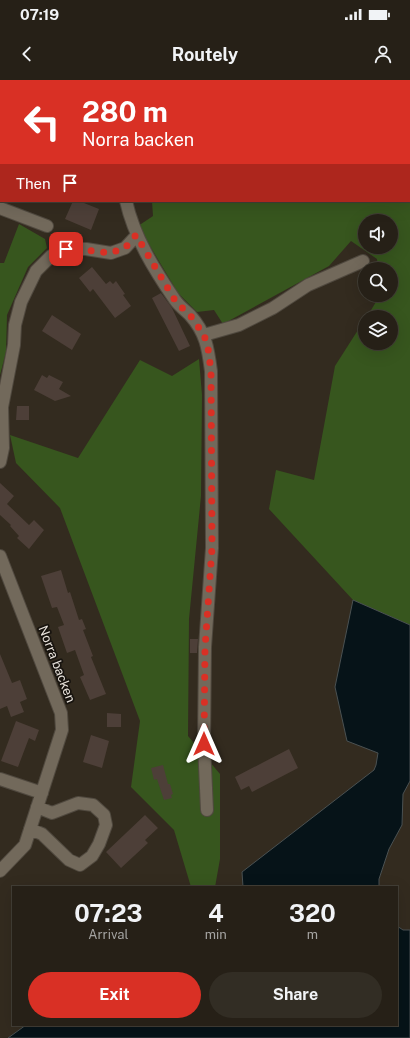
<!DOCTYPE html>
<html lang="en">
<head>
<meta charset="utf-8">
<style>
	body { margin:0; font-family:"Public Sans",sans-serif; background:#322d24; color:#f1f3f6; height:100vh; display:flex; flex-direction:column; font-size:15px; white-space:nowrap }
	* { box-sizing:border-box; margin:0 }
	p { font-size:13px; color:#a4a3a1 }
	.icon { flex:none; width:22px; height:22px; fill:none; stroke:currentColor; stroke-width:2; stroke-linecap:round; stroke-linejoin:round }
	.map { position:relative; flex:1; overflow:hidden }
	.side { position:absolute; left:12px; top:806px; width:386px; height:140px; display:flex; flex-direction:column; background:#262017; border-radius:0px; box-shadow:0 4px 16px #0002,0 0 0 1px #423e36 }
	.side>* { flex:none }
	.guide { position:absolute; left:0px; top:0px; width:410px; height:122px; box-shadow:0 4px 16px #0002,0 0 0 1px #423e36; background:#d93025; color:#fff; overflow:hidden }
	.tools { position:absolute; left:358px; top:134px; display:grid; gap:8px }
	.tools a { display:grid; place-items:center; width:40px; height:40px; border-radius:50%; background:#262017; box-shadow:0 4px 16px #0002,0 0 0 1px #423e36; font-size:20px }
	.pin { position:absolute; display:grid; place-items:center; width:34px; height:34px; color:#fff; margin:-17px; border-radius:8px; box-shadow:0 2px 6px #0006 }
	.me { position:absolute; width:44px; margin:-22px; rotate:0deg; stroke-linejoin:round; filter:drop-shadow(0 0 3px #0008) }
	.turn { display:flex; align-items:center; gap:14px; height:84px; padding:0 16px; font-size:18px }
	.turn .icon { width:52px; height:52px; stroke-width:2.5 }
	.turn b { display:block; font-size:28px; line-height:34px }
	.then { display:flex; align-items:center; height:38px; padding:0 16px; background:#0003; gap:8px; font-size:15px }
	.eta { display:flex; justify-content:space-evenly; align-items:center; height:68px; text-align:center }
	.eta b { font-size:24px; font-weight:700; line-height:28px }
	.primary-button { display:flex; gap:8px; margin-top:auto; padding:8px 16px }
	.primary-button a { flex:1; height:46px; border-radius:24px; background:#d93025; color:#fff; font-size:16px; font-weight:700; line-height:46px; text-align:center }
	.primary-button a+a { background:#322d24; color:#f1f3f6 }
	.status { display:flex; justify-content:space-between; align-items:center; height:28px; padding:0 20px; background:#262017; direction:ltr }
	.status svg { height:11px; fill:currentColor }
	header { display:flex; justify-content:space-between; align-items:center; height:52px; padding:0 16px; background:#262017; font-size:18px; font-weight:700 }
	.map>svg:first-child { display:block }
	.green { fill:#37561e; fill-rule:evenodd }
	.water { fill:#061318; stroke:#4a5152 }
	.building { fill:#4d3f38 }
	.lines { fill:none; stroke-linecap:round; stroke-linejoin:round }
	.minor-casing { stroke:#50493f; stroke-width:14 }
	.minor { stroke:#72695b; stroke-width:12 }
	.route { stroke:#d93025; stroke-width:7; stroke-dasharray:0 12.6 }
	.labels { text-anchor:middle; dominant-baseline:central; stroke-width:3.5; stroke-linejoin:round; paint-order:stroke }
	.street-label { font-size:13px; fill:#e8e2db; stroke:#18140f }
</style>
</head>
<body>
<div class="status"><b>07:19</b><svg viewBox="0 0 49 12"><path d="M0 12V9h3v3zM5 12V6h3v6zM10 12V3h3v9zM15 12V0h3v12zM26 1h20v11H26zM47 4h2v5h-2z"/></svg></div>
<header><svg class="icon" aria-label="back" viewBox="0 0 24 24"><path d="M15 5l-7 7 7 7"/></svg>Routely<svg class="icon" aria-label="person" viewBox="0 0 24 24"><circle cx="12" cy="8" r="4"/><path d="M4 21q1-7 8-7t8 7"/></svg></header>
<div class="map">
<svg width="410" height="958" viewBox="0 0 410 958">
	<rect width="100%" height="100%" fill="#332b1f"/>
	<path class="green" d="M 134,0 L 410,0 L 410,545 L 353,520 L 269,429 L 276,390 L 314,400 L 335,286 L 365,239 L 365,263 L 391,263 L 391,237 L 367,237 L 380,215 L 391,215 L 391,189 L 378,189 L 377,179 L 351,161 L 329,186 L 223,244 L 214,230 L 197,232 L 178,213 L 138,146 L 153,136 L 152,121 L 409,121 L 409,1 ZM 365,141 L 391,141 L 391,167 L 365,167 Z
		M 19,144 L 45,159 L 47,168 L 28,187 L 7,235 L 6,272 L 0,295 L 0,183 L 4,183 Z
		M 199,279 L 202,315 L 201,416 L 189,539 L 188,656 L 220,694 L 220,779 L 215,807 L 191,807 L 174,750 L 131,707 L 140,641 L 60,428 L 16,383 L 10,355 L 78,378 L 140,280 L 172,296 Z"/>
	<path class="water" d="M 353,520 L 410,545 L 410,701 L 403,714 L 402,745 L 389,769 L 379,799 L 379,807 L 243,807 L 242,792 L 374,690 L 376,685 L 378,673 L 347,661 L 335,607 Z
		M 397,846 L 403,850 L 410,850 L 410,958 L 8,958 L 26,945 L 397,945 Z"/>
	<path class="building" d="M 73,121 L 79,121 L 99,129 L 91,150 L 65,139 Z
		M 92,187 L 106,204 L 110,201 L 113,204 L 116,201 L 125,214 L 123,215 L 131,226 L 115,238 L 93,209 L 90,212 L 79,198 Z
		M 161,213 L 172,228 L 190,266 L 179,271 L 152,218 Z
		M 52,235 L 81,254 L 72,270 L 42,251 Z
		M 42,295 L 47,298 L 49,295 L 63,302 L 59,309 L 71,316 L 55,321 L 34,310 Z
		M 17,326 L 29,326 L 29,340 L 16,340 Z
		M 0,403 L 14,416 L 7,424 L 29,445 L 34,440 L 44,450 L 29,469 L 17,458 L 19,456 L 10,446 L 11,445 L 0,435 Z
		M 61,490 L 68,513 L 70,512 L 79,540 L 82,539 L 86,549 L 83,550 L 93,576 L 91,577 L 106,614 L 90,620 L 80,597 L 84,595 L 75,570 L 67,573 L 58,547 L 64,545 L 57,527 L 52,528 L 41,496 Z
		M 190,559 L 198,559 L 197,573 L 190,573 Z
		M 0,574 L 12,603 L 20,600 L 27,619 L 20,622 L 24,632 L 11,637 L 7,626 L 0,629 Z
		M 107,633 L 121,634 L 121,647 L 107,647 Z
		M 16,641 L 39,650 L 35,661 L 29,658 L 18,687 L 1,681 Z
		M 91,655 L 109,661 L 102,688 L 83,682 Z
		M 289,669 L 298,688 L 252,712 L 249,706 L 241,710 L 235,697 Z
		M 163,685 L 168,704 L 170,704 L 173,714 L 171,715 L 172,718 L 164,720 L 157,699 L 154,700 L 151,688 Z
		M 145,735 L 158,748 L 145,760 L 148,763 L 121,788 L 106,772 Z"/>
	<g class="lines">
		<g class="minor-casing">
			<path id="minor" d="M 0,20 L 1,20
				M 126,121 C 134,157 154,189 175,220 C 179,226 185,230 190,235 C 206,253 208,268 211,291 L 212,468 L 205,567 L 204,664 L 207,730
				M 0,128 L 47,146
				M 204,255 L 239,245 L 273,228 L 308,205 L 363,181
				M 0,382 L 3,368 L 2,327 L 14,265 L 15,245 L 21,222 L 36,191 L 51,176 L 66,169 L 86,169 L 111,173 L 125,168 L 137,155
				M 0,476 L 61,633 L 62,650 L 25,765 L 0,791
				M 0,699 L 42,713
				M 30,749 L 42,754 L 69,780 L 80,785 L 92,776 L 99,764 L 106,745 L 104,735 L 93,725 L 78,723 L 52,733 L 37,727"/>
		</g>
		<use href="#minor" class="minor"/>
	</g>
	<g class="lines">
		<path class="route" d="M 66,169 L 86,170 L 110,173 L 125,168 L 136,155 L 176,222 L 190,235 L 204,255 L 208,268 L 211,291 L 212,468 L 205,568 L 204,664"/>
	</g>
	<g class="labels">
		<g class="street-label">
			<text transform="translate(57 584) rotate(69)">Norra backen</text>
		</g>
	</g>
</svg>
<div class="tools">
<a><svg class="icon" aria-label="sound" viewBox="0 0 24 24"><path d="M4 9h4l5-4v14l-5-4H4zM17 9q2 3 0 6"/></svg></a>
<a><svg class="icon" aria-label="search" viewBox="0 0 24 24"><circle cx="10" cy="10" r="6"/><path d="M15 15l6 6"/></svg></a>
<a><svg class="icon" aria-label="layers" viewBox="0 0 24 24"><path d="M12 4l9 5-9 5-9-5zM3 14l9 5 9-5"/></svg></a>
</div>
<div class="pin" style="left:66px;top:169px;background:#d93025"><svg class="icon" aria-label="arrive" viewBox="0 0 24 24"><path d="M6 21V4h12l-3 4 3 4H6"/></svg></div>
<svg class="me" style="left:204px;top:664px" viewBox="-20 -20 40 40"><path d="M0-17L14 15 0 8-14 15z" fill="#d93025" stroke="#fff" stroke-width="4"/></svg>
<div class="guide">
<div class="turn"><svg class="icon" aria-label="left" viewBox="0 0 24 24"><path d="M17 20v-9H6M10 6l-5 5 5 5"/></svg><div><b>280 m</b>Norra backen</div></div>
<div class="then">Then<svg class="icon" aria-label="arrive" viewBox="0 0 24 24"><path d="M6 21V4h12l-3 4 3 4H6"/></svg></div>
</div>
<section class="side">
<div class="eta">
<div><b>07:23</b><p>Arrival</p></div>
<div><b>4</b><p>min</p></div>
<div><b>320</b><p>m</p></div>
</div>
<div class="primary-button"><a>Exit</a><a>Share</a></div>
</section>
</div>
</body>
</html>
